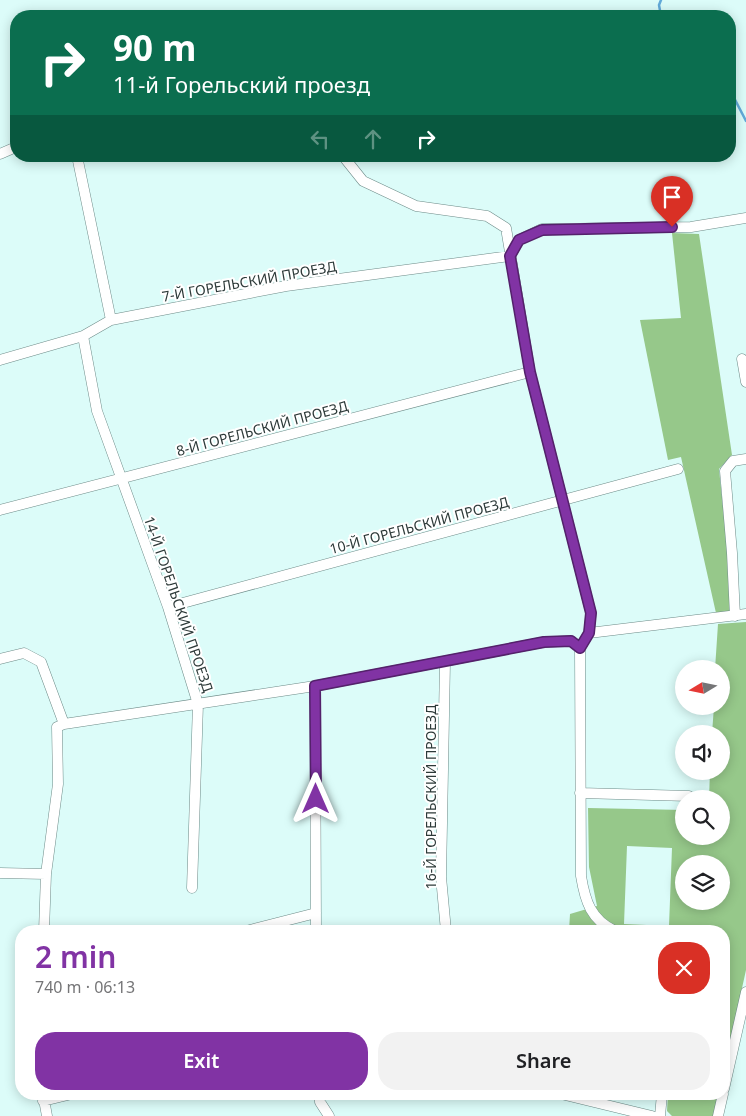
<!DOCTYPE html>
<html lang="en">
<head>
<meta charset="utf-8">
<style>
	body { margin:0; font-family:"Noto Sans",sans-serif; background:#f2f2f2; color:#202124; height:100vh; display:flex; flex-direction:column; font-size:19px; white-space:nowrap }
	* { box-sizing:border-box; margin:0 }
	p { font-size:16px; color:#757577 }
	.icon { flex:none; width:28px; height:28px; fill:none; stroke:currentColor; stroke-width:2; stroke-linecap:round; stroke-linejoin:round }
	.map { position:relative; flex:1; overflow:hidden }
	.panel { position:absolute; left:15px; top:925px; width:715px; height:175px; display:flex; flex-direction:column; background:#fff; border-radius:20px; box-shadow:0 2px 12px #0003 }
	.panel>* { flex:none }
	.hud { position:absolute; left:10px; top:10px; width:726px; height:152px; border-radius:20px; box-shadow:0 2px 12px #0003; background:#0b6e4f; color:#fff; overflow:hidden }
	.needle { width:32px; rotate:260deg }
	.tools { position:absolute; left:675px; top:660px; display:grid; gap:10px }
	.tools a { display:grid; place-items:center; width:55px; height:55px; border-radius:50%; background:#fff; box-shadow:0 2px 12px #0003; font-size:25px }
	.pin { position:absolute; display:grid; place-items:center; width:42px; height:42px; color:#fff; margin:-51px -21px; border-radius:50% 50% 50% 0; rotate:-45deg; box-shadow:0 0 5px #0007 }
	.pin .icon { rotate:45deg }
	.me { position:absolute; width:55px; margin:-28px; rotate:0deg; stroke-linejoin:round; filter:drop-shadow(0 0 4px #0008) }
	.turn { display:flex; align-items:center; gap:18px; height:105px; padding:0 20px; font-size:22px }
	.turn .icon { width:65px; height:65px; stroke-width:2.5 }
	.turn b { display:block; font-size:35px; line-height:42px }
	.lanes { display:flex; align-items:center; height:48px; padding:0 20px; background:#0003; justify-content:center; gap:25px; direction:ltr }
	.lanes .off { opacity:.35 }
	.round { display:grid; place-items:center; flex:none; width:52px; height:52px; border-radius:20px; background:#f2f2f2 }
	.overview { display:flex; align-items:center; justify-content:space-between; height:85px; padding:0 20px }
	h1 { font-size:30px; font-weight:600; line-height:38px; color:#8133a4 }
	.action { display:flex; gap:10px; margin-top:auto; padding:10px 20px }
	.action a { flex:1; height:58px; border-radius:20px; background:#8133a4; color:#fff; font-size:20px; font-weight:600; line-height:58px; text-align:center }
	.action a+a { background:#f2f2f2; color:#202124 }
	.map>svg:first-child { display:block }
	.forest { fill:#96c88a; fill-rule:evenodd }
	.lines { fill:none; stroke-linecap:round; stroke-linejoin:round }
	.stream { stroke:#62aad9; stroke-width:2.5 }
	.minor-casing { stroke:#6d8b88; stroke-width:11 }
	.minor { stroke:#fff; stroke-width:10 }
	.route-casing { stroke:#54216b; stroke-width:12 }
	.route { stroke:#8133a4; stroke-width:9 }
	.labels { text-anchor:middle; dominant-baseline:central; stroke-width:4; stroke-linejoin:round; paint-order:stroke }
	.street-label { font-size:14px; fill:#2d3a39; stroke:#fff }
</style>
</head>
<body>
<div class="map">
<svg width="746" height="1116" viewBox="0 0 746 1116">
	<rect width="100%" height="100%" fill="#dcfcf9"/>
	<path class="forest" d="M 672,233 L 699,234 L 732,455 L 719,469 L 728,554 L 730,612 L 716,613 L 681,457 L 668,460 L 640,320 L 681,318 Z
		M 746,622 L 746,970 L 724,1070 L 724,931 L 569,931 L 570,914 L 597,906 L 589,867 L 588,808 L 684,810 L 684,836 L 721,836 L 721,799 L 709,799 L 710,771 L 721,771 L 721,734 L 712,734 L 714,706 L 721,706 L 721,669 L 715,669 L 718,624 ZM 627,846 L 672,848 L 669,926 L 624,924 ZM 684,864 L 721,864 L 721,901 L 684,901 Z
		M 668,1094 L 719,1094 L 714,1116 L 672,1116 L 667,1111 Z"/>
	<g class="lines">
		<path class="stream" d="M 661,16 L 659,5 L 661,0
			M 730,90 L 746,121"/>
		<g class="minor-casing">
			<path id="minor" d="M 0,154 L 16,147
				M 77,156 L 111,320
				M 343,156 L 363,181 L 416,206 L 487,216 L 506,228 L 530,372 L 591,613 L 589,633 L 580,648 L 581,876 C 585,901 591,920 615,931
				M 510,256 L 519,240 L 542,229 L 691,227 L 746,218
				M 83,336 L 97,411 L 168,607 L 198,704 L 192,888
				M 742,359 L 746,382
				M 0,360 L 83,336 L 111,320 L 286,286 L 510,256
				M 0,510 L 530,372
				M 168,607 L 678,469
				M 735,616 L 732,553 L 725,471 L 733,461 L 746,459
				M 589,633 L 746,614
				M 0,659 L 24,653 L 41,662 L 64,724
				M 445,662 L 441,877 L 446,931
				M 315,686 L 316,931
				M 580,793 L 689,796
				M 0,873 L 46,874
				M 44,931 L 46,874 L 58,784 L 57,727 L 64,724 L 315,686 L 544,642 L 571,641 L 580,648
				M 246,931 L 316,913
				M 724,1089 L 746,992
				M 43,1094 L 47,1116
				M 319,1094 L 320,1102 L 329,1116
				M 561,1094 L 652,1116
				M 43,1101 L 72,1094
				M 660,1116 L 662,1094
				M 718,1116 L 723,1094"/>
		</g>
		<use href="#minor" class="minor"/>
	</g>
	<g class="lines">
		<g class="route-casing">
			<path id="route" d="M 316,799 L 315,686 L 544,642 L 571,641 L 580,648 L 589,633 L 591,613 L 530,372 L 510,256 L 519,240 L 542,230 L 672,227"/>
		</g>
		<use href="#route" class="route"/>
	</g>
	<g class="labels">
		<g class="street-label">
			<text transform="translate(249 281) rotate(-10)">7-Й ГОРЕЛЬСКИЙ ПРОЕЗД</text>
			<text transform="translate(262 428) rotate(-15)">8-Й ГОРЕЛЬСКИЙ ПРОЕЗД</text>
			<text transform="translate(419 525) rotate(-15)">10-Й ГОРЕЛЬСКИЙ ПРОЕЗД</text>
			<text transform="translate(179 604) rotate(71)">14-Й ГОРЕЛЬСКИЙ ПРОЕЗД</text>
			<text transform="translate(430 797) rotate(-90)">16-Й ГОРЕЛЬСКИЙ ПРОЕЗД</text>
		</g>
	</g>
</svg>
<div class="tools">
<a><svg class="needle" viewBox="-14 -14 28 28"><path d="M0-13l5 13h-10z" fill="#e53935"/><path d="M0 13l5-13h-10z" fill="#757577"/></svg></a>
<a><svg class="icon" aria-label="sound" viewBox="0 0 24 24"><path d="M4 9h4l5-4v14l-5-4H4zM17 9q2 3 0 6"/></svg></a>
<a><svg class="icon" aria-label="search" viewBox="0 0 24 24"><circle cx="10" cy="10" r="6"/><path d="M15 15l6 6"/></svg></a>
<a><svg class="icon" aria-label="layers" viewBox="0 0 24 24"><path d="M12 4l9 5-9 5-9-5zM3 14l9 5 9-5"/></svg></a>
</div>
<div class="pin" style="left:672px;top:227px;background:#d93025"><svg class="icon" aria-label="arrive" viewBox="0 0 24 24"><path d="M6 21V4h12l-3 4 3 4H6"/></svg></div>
<svg class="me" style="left:316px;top:799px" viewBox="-20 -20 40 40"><path d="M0-17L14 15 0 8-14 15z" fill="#8133a4" stroke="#fff" stroke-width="4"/></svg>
<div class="hud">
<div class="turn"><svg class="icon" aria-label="right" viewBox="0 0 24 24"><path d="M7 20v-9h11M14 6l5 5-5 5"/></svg><div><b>90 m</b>11-й Горельский проезд</div></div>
<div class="lanes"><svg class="icon off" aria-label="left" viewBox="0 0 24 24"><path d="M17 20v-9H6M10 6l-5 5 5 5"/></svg><svg class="icon off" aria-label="ahead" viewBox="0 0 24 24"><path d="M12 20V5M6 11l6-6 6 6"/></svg><svg class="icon" aria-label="right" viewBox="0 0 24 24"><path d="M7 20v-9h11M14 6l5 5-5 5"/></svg></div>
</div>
<section class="panel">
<div class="overview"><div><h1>2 min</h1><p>740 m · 06:13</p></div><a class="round" style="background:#d93025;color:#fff"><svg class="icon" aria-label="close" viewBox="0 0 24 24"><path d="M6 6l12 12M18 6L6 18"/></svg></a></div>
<div class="action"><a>Exit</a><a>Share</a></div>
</section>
</div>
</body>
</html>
